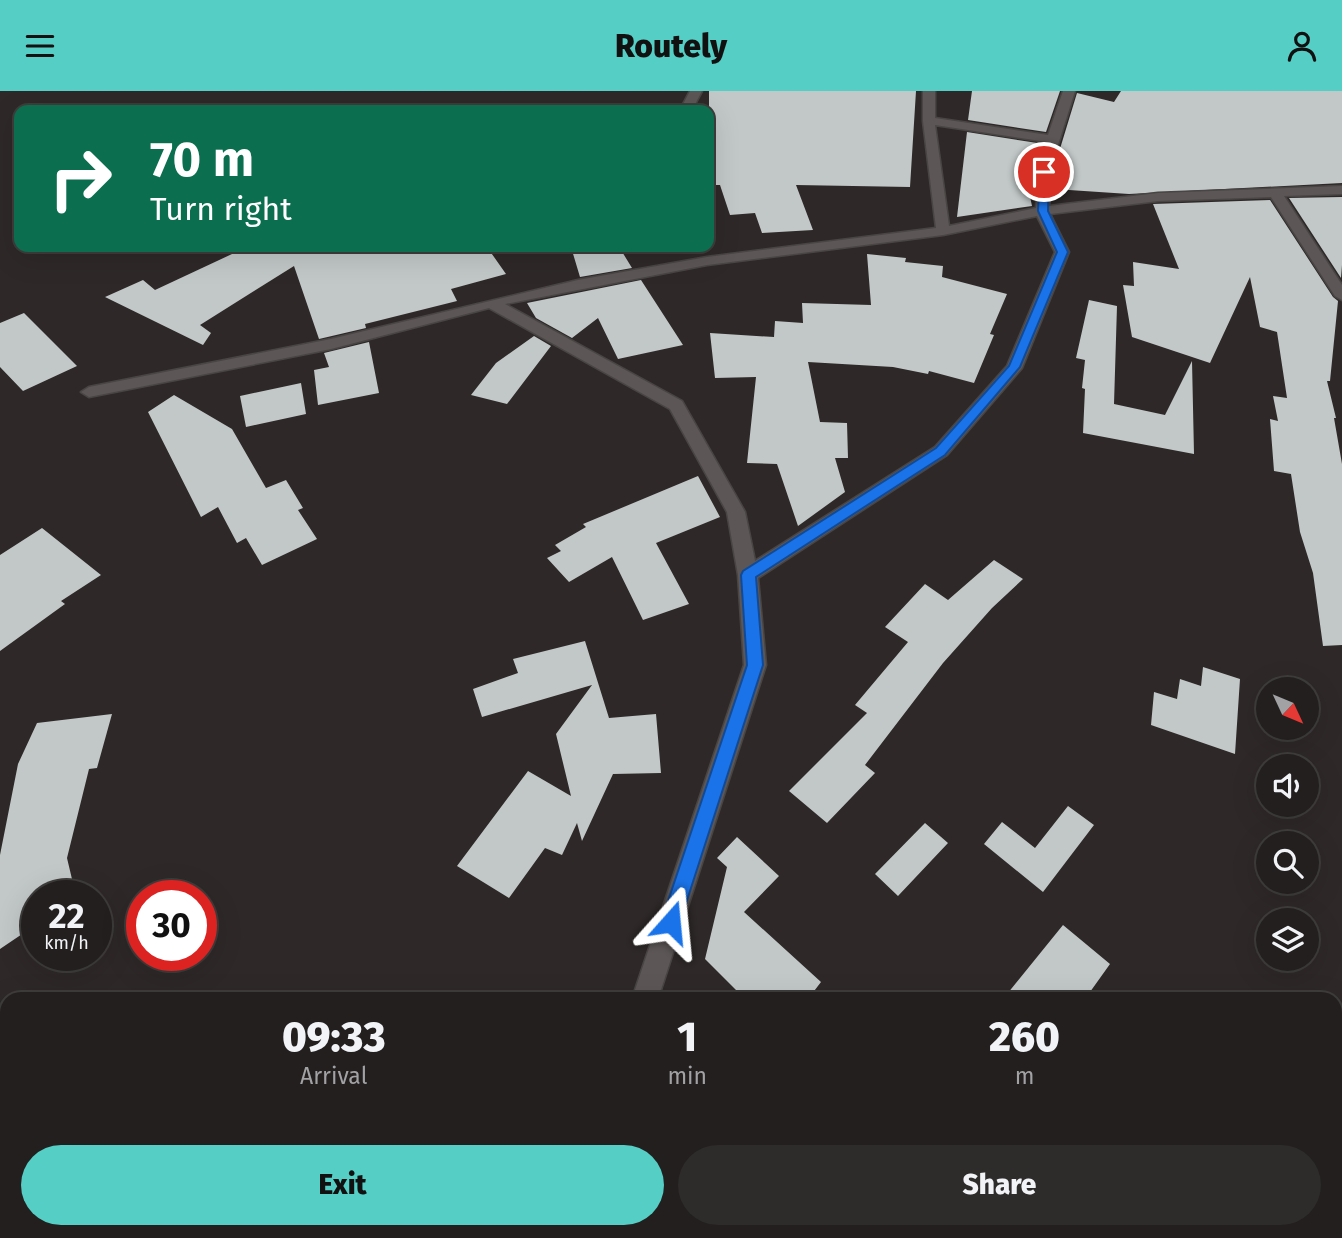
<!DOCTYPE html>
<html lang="en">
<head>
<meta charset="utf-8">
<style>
	body { margin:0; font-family:"Fira Sans",sans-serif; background:#2e2c2b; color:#f1f3f6; height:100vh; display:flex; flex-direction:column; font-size:26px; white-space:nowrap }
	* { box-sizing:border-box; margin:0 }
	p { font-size:23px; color:#a2a2a4 }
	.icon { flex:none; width:38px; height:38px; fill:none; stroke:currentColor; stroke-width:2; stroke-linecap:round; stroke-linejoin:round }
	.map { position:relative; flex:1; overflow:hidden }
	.sheet { position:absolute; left:0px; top:901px; width:1342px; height:247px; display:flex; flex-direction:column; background:#221f1e; border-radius:21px 21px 0 0; box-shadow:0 7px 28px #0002,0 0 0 2px #3f3d3c }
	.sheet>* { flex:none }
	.hud { position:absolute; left:14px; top:14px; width:700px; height:147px; border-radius:14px; box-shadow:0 7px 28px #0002,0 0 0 2px #3f3d3c; background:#0b6e4f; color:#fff; overflow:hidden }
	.needle { width:46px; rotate:134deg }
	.controls { position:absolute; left:1256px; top:586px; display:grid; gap:14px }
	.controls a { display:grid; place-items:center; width:63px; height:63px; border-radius:50%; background:#221f1e; box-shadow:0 7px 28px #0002,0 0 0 2px #3f3d3c; font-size:35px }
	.speed { position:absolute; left:21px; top:789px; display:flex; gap:14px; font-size:35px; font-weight:700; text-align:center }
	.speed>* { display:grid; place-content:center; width:91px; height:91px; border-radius:50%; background:#221f1e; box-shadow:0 7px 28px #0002,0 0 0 2px #3f3d3c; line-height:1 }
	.speed small { font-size:18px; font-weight:400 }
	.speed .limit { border:10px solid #d22; background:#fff; color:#111 }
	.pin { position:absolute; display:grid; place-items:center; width:60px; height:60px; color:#fff; margin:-30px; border:4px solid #fff; border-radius:50%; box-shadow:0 2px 7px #0007 }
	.me { position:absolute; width:77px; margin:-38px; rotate:18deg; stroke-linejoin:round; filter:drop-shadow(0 0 5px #0008) }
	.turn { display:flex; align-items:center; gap:24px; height:147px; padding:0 21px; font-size:32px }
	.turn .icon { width:91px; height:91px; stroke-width:2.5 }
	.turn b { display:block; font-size:49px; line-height:60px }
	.eta { display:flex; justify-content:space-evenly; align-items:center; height:119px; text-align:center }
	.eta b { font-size:42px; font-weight:800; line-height:49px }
	.button { display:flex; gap:14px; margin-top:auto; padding:14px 21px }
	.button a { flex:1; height:80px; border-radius:42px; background:#55cec5; color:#111; font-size:28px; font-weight:800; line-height:80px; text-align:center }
	.button a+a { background:#2e2c2b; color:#f1f3f6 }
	header { display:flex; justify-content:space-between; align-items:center; height:91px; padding:0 21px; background:#55cec5; color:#111; font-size:32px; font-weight:800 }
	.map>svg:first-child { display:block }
	.building { fill:#c1c8c7 }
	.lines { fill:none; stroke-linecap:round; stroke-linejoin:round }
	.minor-casing { stroke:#494544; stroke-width:3 }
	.minor { fill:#5c5756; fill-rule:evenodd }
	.route { fill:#1a73e8; stroke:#114b97; stroke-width:2 }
</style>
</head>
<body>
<header><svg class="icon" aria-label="menu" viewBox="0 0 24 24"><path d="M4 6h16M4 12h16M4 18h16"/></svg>Routely<svg class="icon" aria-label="person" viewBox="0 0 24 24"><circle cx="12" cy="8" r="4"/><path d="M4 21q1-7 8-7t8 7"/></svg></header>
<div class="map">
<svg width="1342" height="1147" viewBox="0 0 1342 1147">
	<rect width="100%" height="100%" fill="#2e2928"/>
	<path class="building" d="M 709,0 L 916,0 L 910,96 L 796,94 L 813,139 L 762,142 L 755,122 L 730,124 L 720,94 L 709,94 Z
		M 972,0 L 1060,0 L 1046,41 L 968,29 Z
		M 1121,0 L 1342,0 L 1342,92 L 1129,103 L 1054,98 L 1059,61 L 1077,2 L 1114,11 Z
		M 967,41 L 1044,53 L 1034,97 L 1028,96 L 1032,115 L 957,126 Z
		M 1342,106 L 1342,174 L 1341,187 L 1289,107 Z
		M 1270,109 L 1333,206 L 1338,210 L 1330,290 L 1327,290 L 1336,327 L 1334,327 L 1342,373 L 1342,554 L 1323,555 L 1313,482 L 1300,441 L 1291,383 L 1274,380 L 1270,328 L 1278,330 L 1273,305 L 1287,307 L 1277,241 L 1260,236 L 1250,186 L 1210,272 L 1132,246 L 1123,194 L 1134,195 L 1133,171 L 1179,178 L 1153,113 Z
		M 247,156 L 487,156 L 506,183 L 451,198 L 457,210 L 365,233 L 366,237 L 319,248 L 294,175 L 200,234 L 211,242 L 203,254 L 105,206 L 143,189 L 155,199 Z
		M 571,156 L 606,156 L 608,161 L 621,159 L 632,177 L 580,186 Z
		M 867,163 L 906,167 L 905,171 L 943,175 L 942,186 L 1007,203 L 990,243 L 994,244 L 974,292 L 929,280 L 928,283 L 893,276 L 808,271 L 820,331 L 847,332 L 848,367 L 835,367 L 845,401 L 798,435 L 777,373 L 747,372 L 756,286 L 715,287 L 710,242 L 774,246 L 775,230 L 803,232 L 802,212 L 871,214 Z
		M 641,189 L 683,254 L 618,268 L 598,227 L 572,247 L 536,227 L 527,212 Z
		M 1089,209 L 1117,215 L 1114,313 L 1165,324 L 1192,270 L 1194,363 L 1083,342 L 1085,298 L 1082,297 L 1085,269 L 1076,267 Z
		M 24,222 L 77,275 L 23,300 L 0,276 L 0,232 Z
		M 534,245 L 551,255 L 507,313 L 471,304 L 496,272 Z
		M 369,251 L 379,302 L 318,314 L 314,279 L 329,276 L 324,262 Z
		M 301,292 L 306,323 L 246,336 L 240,305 Z
		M 174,304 L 232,338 L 266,397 L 286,389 L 303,417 L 298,419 L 317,448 L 262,474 L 246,447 L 237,452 L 218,416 L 201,426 L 148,321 Z
		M 698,385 L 720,426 L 656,452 L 689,513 L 643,529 L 612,466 L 569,491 L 547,467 L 561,460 L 555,454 L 586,436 L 583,433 Z
		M 42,437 L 101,484 L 61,510 L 65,513 L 0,560 L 0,464 Z
		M 994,469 L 1023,488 L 992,517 L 943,572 L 865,674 L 875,682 L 827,732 L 789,700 L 867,622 L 855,614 L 908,551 L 885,536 L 925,493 L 948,509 Z
		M 585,550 L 609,627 L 656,623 L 661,682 L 613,683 L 582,750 L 577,732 L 562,764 L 545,757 L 509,807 L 457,775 L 528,680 L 571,705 L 556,643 L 592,594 L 482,626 L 473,598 L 518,582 L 513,568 Z
		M 1203,576 L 1240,588 L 1235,663 L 1151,634 L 1154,601 L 1177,608 L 1180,588 L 1201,595 Z
		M 112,623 L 97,677 L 89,678 L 67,767 L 76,805 L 37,805 L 37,833 L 0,858 L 0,764 L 18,673 L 37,632 Z
		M 1068,715 L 1094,734 L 1043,801 L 984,753 L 1002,731 L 1035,757 Z
		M 925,732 L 948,752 L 898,805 L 875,783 Z
		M 737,746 L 779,785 L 744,821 L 821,891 L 808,908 L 745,908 L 705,868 L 727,776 L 717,767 Z
		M 1063,834 L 1110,873 L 1085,908 L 1003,908 Z"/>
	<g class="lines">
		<g class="minor-casing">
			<path id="minor" d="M 690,0 L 702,0 L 692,19 L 680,19 Z
				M 923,0 L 935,0 L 935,27 L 1048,44 L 1063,0 L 1075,0 L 1056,60 L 1049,115 L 1158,102 L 1342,95 L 1342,103 L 1284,105 L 1342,194 L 1342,209 L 1335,205 L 1271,106 L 1158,110 L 1050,123 L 1069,161 L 1022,277 L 947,364 L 758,487 L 766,574 L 658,908 L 632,908 L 744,574 L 738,484 L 727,421 L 670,318 L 489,217 L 331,258 L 89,306 L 81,301 L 89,296 L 331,248 L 578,189 L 707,166 L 936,137 L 923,30 ZM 935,34 L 1047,51 L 1037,97 L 1036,117 L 949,135 ZM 1037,125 L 1055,161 L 1007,275 L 935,356 L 755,470 L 745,421 L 682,310 L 505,213 L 707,174 L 943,144 Z
				M 529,1141 L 560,1141 L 558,1147 L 527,1147 Z"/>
		</g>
		<use href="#minor" class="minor"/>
	</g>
	<path class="route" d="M 1044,79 L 1049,81 L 1048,120 L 1068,161 L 1020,276 L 945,364 L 756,486 L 763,574 L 680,831 L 677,838 L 671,841 L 664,838 L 661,831 L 747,574 L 741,484 L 743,480 L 936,357 L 1009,275 L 1057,161 L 1038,120 L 1040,81 Z"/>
</svg>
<div class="controls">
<a><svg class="needle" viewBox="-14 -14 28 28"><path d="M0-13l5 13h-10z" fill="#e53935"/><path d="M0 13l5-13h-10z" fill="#a2a2a4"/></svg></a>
<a><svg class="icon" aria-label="sound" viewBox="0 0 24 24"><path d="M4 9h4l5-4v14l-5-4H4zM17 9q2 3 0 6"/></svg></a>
<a><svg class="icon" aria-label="search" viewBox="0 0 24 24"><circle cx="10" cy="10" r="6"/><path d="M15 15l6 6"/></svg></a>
<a><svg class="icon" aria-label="layers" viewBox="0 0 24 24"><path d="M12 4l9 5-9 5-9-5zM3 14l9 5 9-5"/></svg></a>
</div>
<div class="speed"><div>22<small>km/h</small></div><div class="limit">30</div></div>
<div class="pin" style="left:1044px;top:81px;background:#d93025"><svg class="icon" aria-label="arrive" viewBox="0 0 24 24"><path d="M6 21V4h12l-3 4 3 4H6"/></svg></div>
<svg class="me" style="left:671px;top:831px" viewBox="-20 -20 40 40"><path d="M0-17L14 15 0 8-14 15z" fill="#1a73e8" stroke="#fff" stroke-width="4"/></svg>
<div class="hud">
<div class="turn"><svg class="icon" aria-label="right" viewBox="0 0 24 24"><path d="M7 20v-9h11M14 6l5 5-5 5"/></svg><div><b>70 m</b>Turn right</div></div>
</div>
<section class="sheet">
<div class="eta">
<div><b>09:33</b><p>Arrival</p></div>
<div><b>1</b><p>min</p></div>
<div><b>260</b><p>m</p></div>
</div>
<div class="button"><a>Exit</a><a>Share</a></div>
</section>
</div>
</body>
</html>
